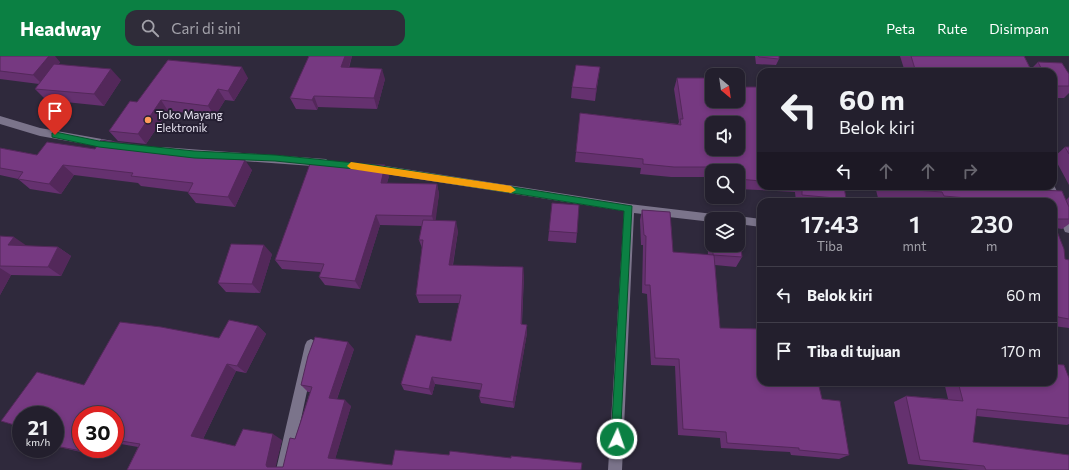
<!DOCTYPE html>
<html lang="id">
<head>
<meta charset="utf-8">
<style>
	body { margin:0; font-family:Commissioner,sans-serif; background:#2f2c39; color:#f1f3f6; height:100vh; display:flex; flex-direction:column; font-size:15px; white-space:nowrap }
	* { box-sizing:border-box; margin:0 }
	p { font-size:13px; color:#a3a2aa }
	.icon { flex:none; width:22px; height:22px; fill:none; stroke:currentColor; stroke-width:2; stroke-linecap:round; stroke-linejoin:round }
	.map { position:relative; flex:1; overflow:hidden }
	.side { position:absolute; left:757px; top:142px; width:300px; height:188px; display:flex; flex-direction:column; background:#231f2d; border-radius:12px; box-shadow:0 2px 6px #0003,0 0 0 1px #403d49 }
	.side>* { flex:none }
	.top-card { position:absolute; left:757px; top:12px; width:300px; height:122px; border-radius:12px; box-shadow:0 2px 6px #0003,0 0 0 1px #403d49; background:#231f2d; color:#f1f3f6; overflow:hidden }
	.needle { width:26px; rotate:151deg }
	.buttons { position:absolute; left:705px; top:12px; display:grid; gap:8px }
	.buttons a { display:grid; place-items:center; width:40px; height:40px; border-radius:8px; background:#231f2d; box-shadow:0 2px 6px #0003,0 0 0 1px #403d49; font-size:20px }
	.speed { position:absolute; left:12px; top:350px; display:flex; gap:8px; font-size:20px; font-weight:700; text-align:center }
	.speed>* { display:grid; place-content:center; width:52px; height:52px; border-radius:50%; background:#231f2d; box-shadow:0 2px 6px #0003,0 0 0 1px #403d49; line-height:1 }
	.speed small { font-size:10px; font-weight:400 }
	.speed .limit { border:6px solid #d22; background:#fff; color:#111 }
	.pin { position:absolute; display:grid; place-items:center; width:34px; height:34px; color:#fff; margin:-41px -17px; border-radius:50% 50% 50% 0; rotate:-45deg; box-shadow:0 0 4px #0007 }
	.pin .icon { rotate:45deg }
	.me { position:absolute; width:44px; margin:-22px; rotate:3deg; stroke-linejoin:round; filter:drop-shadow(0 0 3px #0008) }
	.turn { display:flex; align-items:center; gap:14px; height:84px; padding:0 16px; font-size:18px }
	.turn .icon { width:52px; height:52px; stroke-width:2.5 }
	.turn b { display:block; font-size:28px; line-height:34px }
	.lanes { display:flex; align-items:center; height:38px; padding:0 16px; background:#0003; justify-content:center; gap:20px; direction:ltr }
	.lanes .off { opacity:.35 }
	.eta { display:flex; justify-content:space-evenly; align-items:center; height:68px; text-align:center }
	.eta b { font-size:24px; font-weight:600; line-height:28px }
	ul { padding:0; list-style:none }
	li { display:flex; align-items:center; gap:12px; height:56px; padding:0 16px; border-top:1px solid #403d49 }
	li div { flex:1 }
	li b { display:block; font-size:15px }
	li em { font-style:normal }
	header { display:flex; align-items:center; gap:24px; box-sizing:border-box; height:56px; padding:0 20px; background:#0b8043; color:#fff }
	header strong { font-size:19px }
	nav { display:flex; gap:22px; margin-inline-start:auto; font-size:14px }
	.search { width:280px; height:36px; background:#2f2c39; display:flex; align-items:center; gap:10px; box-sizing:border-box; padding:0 14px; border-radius:12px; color:#a3a2aa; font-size:15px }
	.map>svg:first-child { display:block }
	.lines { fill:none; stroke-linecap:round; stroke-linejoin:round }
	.minor { fill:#7b748b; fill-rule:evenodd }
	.wall { fill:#65316f; fill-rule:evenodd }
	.shaded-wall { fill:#53285a }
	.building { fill:#763981; stroke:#53285a; fill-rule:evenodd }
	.route { fill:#0b8043; stroke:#07532c }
	.slow { fill:#f59e0b }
	.poi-dot { fill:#ff9b5a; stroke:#251f32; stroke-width:1.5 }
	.labels { text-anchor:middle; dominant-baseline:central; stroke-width:4; stroke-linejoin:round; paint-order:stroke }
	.poi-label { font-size:11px; fill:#ede9f6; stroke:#251f32; text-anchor:start }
</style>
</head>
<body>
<header>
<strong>Headway</strong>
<div class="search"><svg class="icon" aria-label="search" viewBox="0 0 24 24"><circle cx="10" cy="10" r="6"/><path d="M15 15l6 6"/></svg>Cari di sini</div>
<nav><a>Peta</a><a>Rute</a><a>Disimpan</a></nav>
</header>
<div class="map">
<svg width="1069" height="414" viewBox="0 0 1069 414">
	<rect width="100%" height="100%" fill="#2f293c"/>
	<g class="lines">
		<path class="minor" d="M 0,60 L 40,72 L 113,85 L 118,89 L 113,93 L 40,80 L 0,68 Z
			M 162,91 L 326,103 L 331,107 L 326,111 L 162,99 L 157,95 Z
			M 373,108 L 629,148 L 730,160 L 731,163 L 712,163 L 712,166 L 634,157 L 622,414 L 608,414 L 624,155 L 373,116 L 368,112 Z
			M 1053,127 L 1069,161 L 1069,177 L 1065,176 L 1045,130 L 1053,130 Z
			M 738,160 L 761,163 L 761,171 L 738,168 L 738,163 L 733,163 Z
			M 311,283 L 315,285 L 317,289 L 290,414 L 276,414 L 305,289 L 307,285 Z"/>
	</g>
	<path class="wall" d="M 0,0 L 60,6 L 59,8 L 121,24 L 104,50 L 46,44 L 35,33 L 39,28 L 0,23 Z
		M 309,0 L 352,0 L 349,12 L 385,23 L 377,53 L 318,51 L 317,54 L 296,53 L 290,42 Z
		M 755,0 L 779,0 L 779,3 L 776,9 L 756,8 Z
		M 900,0 L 1024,0 L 1031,13 L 1038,6 L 1069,18 L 1069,37 L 1064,42 L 1053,42 L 1053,16 L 905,16 Z
		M 600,11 L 595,45 L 571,42 L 572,31 Z
		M 248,22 L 234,45 L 225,44 L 215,60 L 168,55 L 146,88 L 118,85 L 109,75 L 137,46 Z
		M 677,22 L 712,45 L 761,44 L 761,130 L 844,130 L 846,143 L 843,146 L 796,146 L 795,136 L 738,133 L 738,115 L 712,115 L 712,122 L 712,121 L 671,121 L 640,118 L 641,112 L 575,106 L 580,57 L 678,68 L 679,66 L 674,33 Z
		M 1065,91 L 1069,91 L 1069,129 L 1054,101 Z
		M 0,92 L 37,99 L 95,93 L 175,94 L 178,98 L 252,114 L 235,151 L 196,147 L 188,137 L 189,136 L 141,130 L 138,127 L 74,119 L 61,138 L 30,133 L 18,123 L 0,119 Z
		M 389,120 L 387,127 L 437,128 L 439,138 L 435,164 L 458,175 L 453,209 L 524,219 L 522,268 L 527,269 L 527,277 L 514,352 L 481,347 L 479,341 L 481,334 L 435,328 L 432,339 L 404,334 L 401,328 L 451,285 L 459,247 L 419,247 L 416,239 L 422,192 L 419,184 L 422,170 L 380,169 L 360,233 L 325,229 L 319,221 L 321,216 L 282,213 L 275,204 Z
		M 875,130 L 1037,130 L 1039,134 L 1066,144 L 1069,141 L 1069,168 L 1062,173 L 1056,172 L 1065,203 L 1069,204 L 1069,272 L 1053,270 L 1053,146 L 933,146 L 878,142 Z
		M 642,154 L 670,156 L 673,196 L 708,199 L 707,169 L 711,160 L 738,162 L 742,201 L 736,211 L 715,209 L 720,272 L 761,273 L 761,326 L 818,326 L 822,343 L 840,345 L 849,399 L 839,403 L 791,399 L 790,396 L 721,392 L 720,382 L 678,379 L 675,310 L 651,309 L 647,238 L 642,237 L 643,189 L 641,189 L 640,164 ZM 712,163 L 738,163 L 738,189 L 712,189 Z
		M 549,175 L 577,177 L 576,187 L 548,185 Z
		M 0,180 L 27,190 L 58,191 L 71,200 L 61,220 L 11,219 L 0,239 Z
		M 272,198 L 260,237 L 226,236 L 218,227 Z
		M 258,270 L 266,278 L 246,317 L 236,315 L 203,383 L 235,390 L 282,384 L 275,411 L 283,411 L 295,383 L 310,336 L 308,336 L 301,329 L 354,293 L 337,343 L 351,350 L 335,403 L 392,409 L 449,399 L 511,402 L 582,407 L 127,414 L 138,391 L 115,387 L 115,359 L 81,359 L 102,401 L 55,390 L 55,359 L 21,359 L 21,371 L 1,365 L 84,329 L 219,282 Z
		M 1069,322 L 1069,368 L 1067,369 L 976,360 L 973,386 L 1069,414 L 970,414 L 908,408 L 894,346 L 906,340 L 948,343 L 944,326 L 1053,326 Z"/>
	<path class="shaded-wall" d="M 49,0 L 55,0 L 60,6 L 42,28 L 33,19 Z
		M 345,0 L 352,0 L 345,22 L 341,11 Z
		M 242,11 L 248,22 L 234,45 L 228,35 Z
		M 600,11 L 598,23 L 595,45 L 596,33 Z
		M 111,13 L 121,24 L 104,50 L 94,38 Z
		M 382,13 L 385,23 L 377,53 L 374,42 Z
		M 218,33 L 225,44 L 215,60 L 208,50 Z
		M 314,40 L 318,51 L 317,54 L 312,44 Z
		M 161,44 L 168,55 L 146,88 L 138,78 Z
		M 175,94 L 183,104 L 172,98 Z
		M 245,104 L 252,114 L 235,151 L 228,141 Z
		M 63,109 L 74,119 L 61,138 L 49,128 Z
		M 385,109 L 389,120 L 384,137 L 381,127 Z
		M 437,128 L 439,138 L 435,170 L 432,160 Z
		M 376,159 L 380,169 L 360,233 L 355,225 Z
		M 456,165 L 458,175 L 451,218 L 449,209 Z
		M 14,181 L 27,190 L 8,189 Z
		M 264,189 L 272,198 L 260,237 L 252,228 Z
		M 58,191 L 71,200 L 61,220 L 48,211 Z
		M 523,211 L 524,219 L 521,276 L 521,268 Z
		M 0,212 L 11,219 L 0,239 Z
		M 527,269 L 527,277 L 514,352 L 513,346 Z
		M 258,270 L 266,278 L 246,317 L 237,310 Z
		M 348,286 L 354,293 L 335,348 L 329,342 Z
		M 227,308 L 236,315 L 202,385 L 191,380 Z
		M 432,321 L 435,328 L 432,339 L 429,333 Z
		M 345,344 L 351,350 L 334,407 L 328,402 Z
		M 273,378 L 282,384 L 275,414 L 267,411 L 266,409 Z
		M 89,393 L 106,393 L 102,401 L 87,396 Z"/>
	<path class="building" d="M 0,0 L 49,0 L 33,19 L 0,15 Z
		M 309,0 L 345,0 L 341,11 L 382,13 L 374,42 L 314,40 L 312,44 L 290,42 Z
		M 758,0 L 779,0 L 779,3 L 759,1 Z
		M 911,0 L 1024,0 L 1032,16 L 946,16 L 945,15 L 915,13 Z
		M 168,4 L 242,11 L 228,35 L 218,33 L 208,50 L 161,44 L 138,78 L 109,75 L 130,45 L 137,46 Z
		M 1038,6 L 1062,7 L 1069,18 L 1069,30 L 1053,30 L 1053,16 L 1043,16 Z
		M 54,8 L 111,13 L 94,38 L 35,33 Z
		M 576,9 L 600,11 L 596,33 L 572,31 Z
		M 677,22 L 712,22 L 712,45 L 738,45 L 738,31 L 758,31 L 761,44 L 761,125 L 738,123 L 738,115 L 716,115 L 716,111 L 674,111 L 643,108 L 643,103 L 576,96 L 580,57 L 681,69 L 680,63 L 683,63 ZM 712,67 L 738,67 L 738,93 L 712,93 Z
		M 101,84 L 175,94 L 172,98 L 245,104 L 228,141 L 188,137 L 193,127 L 131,120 L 133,117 L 63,109 L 49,128 L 18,123 L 23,116 L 0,112 L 0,92 L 37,99 L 47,86 L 95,93 Z
		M 1065,91 L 1069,91 L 1069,98 Z
		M 311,105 L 385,109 L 381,127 L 437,128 L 432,160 L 376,159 L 355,225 L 319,221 L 324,208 L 275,204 Z
		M 802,130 L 844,130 L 846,143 L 802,139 Z
		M 886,130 L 1037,130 L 1039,134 L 1062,135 L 1069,151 L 1069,163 L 1053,163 L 1053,146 L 979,146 L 978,143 L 944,140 L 942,136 L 886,132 Z
		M 552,147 L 579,149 L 577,177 L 549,175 Z
		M 642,154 L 670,156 L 673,196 L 714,199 L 720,272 L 761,273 L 761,326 L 818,326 L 822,343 L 840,345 L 849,399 L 799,394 L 799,392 L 727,387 L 726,376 L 683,373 L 679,303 L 655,302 L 650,229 L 645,229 L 646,180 L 644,179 Z
		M 711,160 L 738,162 L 742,201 L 713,199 L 713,189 L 738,189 L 738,163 L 712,163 L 712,176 Z
		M 423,164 L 456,165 L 449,209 L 523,211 L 521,268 L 527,269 L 513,346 L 479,341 L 482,328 L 432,321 L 429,333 L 401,328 L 416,279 L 451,285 L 461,239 L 416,239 L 423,184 L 419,184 Z
		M 1053,165 L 1064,193 L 1065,203 L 1069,204 L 1069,263 L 1058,261 L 1053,246 Z
		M 0,180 L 14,181 L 8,189 L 58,191 L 48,211 L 0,210 Z
		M 231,188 L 264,189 L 252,228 L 218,227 Z
		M 229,264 L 258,270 L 237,310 L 227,308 L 191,380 L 235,390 L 243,373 L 273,378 L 266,409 L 267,411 L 283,411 L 290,382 L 295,383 L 312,331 L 301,329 L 308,300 L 315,281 L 348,286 L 329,342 L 345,344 L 328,402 L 392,409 L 395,394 L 449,399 L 450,395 L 511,402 L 511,400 L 582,407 L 581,414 L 127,414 L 140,388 L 115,384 L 115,359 L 81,359 L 81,393 L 89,393 L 87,396 L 55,390 L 55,359 L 21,359 L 21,371 L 1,365 L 37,316 L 84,329 L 120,266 L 161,271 L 219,282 Z
		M 1053,308 L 1064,309 L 1069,322 L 1069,362 L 977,353 L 973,386 L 1069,399 L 1069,414 L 986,414 L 984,410 L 920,404 L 906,340 L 963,345 L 958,326 L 1053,326 Z"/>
	<path class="route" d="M 55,76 L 99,85 L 194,95 L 275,99 L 375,109 L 632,150 L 620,387 L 617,389 L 613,387 L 611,383 L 624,155 L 375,115 L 275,105 L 194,102 L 99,91 L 52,81 L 52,77 Z"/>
	<path class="slow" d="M 351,106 L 511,130 L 516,134 L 511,137 L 351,113 L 347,110 Z"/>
	<circle class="poi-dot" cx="148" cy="64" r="4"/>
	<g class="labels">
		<g class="poi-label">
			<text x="156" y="58">Toko Mayang<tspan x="156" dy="13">Elektronik</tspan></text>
		</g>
	</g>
</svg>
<div class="buttons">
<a><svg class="needle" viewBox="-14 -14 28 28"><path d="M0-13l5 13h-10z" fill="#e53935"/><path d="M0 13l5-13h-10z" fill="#a3a2aa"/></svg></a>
<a><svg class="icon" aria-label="sound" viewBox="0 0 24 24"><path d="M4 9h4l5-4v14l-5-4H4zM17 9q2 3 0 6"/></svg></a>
<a><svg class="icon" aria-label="search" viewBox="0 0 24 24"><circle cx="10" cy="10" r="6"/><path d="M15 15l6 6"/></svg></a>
<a><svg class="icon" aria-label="layers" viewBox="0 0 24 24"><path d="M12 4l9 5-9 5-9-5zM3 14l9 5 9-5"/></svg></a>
</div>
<div class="speed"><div>21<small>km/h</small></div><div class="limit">30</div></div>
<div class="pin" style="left:55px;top:79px;background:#d93025"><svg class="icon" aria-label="arrive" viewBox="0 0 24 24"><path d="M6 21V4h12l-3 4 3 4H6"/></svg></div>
<svg class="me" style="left:617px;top:383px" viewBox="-20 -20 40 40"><circle r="17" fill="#0b8043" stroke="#fff" stroke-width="3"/><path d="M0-11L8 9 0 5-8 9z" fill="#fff"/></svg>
<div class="top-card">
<div class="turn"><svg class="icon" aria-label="left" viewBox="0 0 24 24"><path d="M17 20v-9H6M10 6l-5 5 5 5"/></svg><div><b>60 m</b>Belok kiri</div></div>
<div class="lanes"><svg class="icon" aria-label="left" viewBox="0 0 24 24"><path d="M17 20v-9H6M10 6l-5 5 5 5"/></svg><svg class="icon off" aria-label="ahead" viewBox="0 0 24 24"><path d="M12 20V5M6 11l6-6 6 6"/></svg><svg class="icon off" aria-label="ahead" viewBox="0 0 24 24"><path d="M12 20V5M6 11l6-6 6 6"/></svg><svg class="icon off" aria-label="right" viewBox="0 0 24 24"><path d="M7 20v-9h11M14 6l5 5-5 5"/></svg></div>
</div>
<section class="side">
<div class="eta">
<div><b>17:43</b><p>Tiba</p></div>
<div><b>1</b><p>mnt</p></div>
<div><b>230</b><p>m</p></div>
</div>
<ul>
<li><svg class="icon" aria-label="left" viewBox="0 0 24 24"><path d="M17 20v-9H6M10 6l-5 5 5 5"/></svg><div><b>Belok kiri</b></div><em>60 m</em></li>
<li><svg class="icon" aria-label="arrive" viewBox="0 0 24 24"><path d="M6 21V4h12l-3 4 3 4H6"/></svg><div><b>Tiba di tujuan</b></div><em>170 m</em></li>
</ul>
</section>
</div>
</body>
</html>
